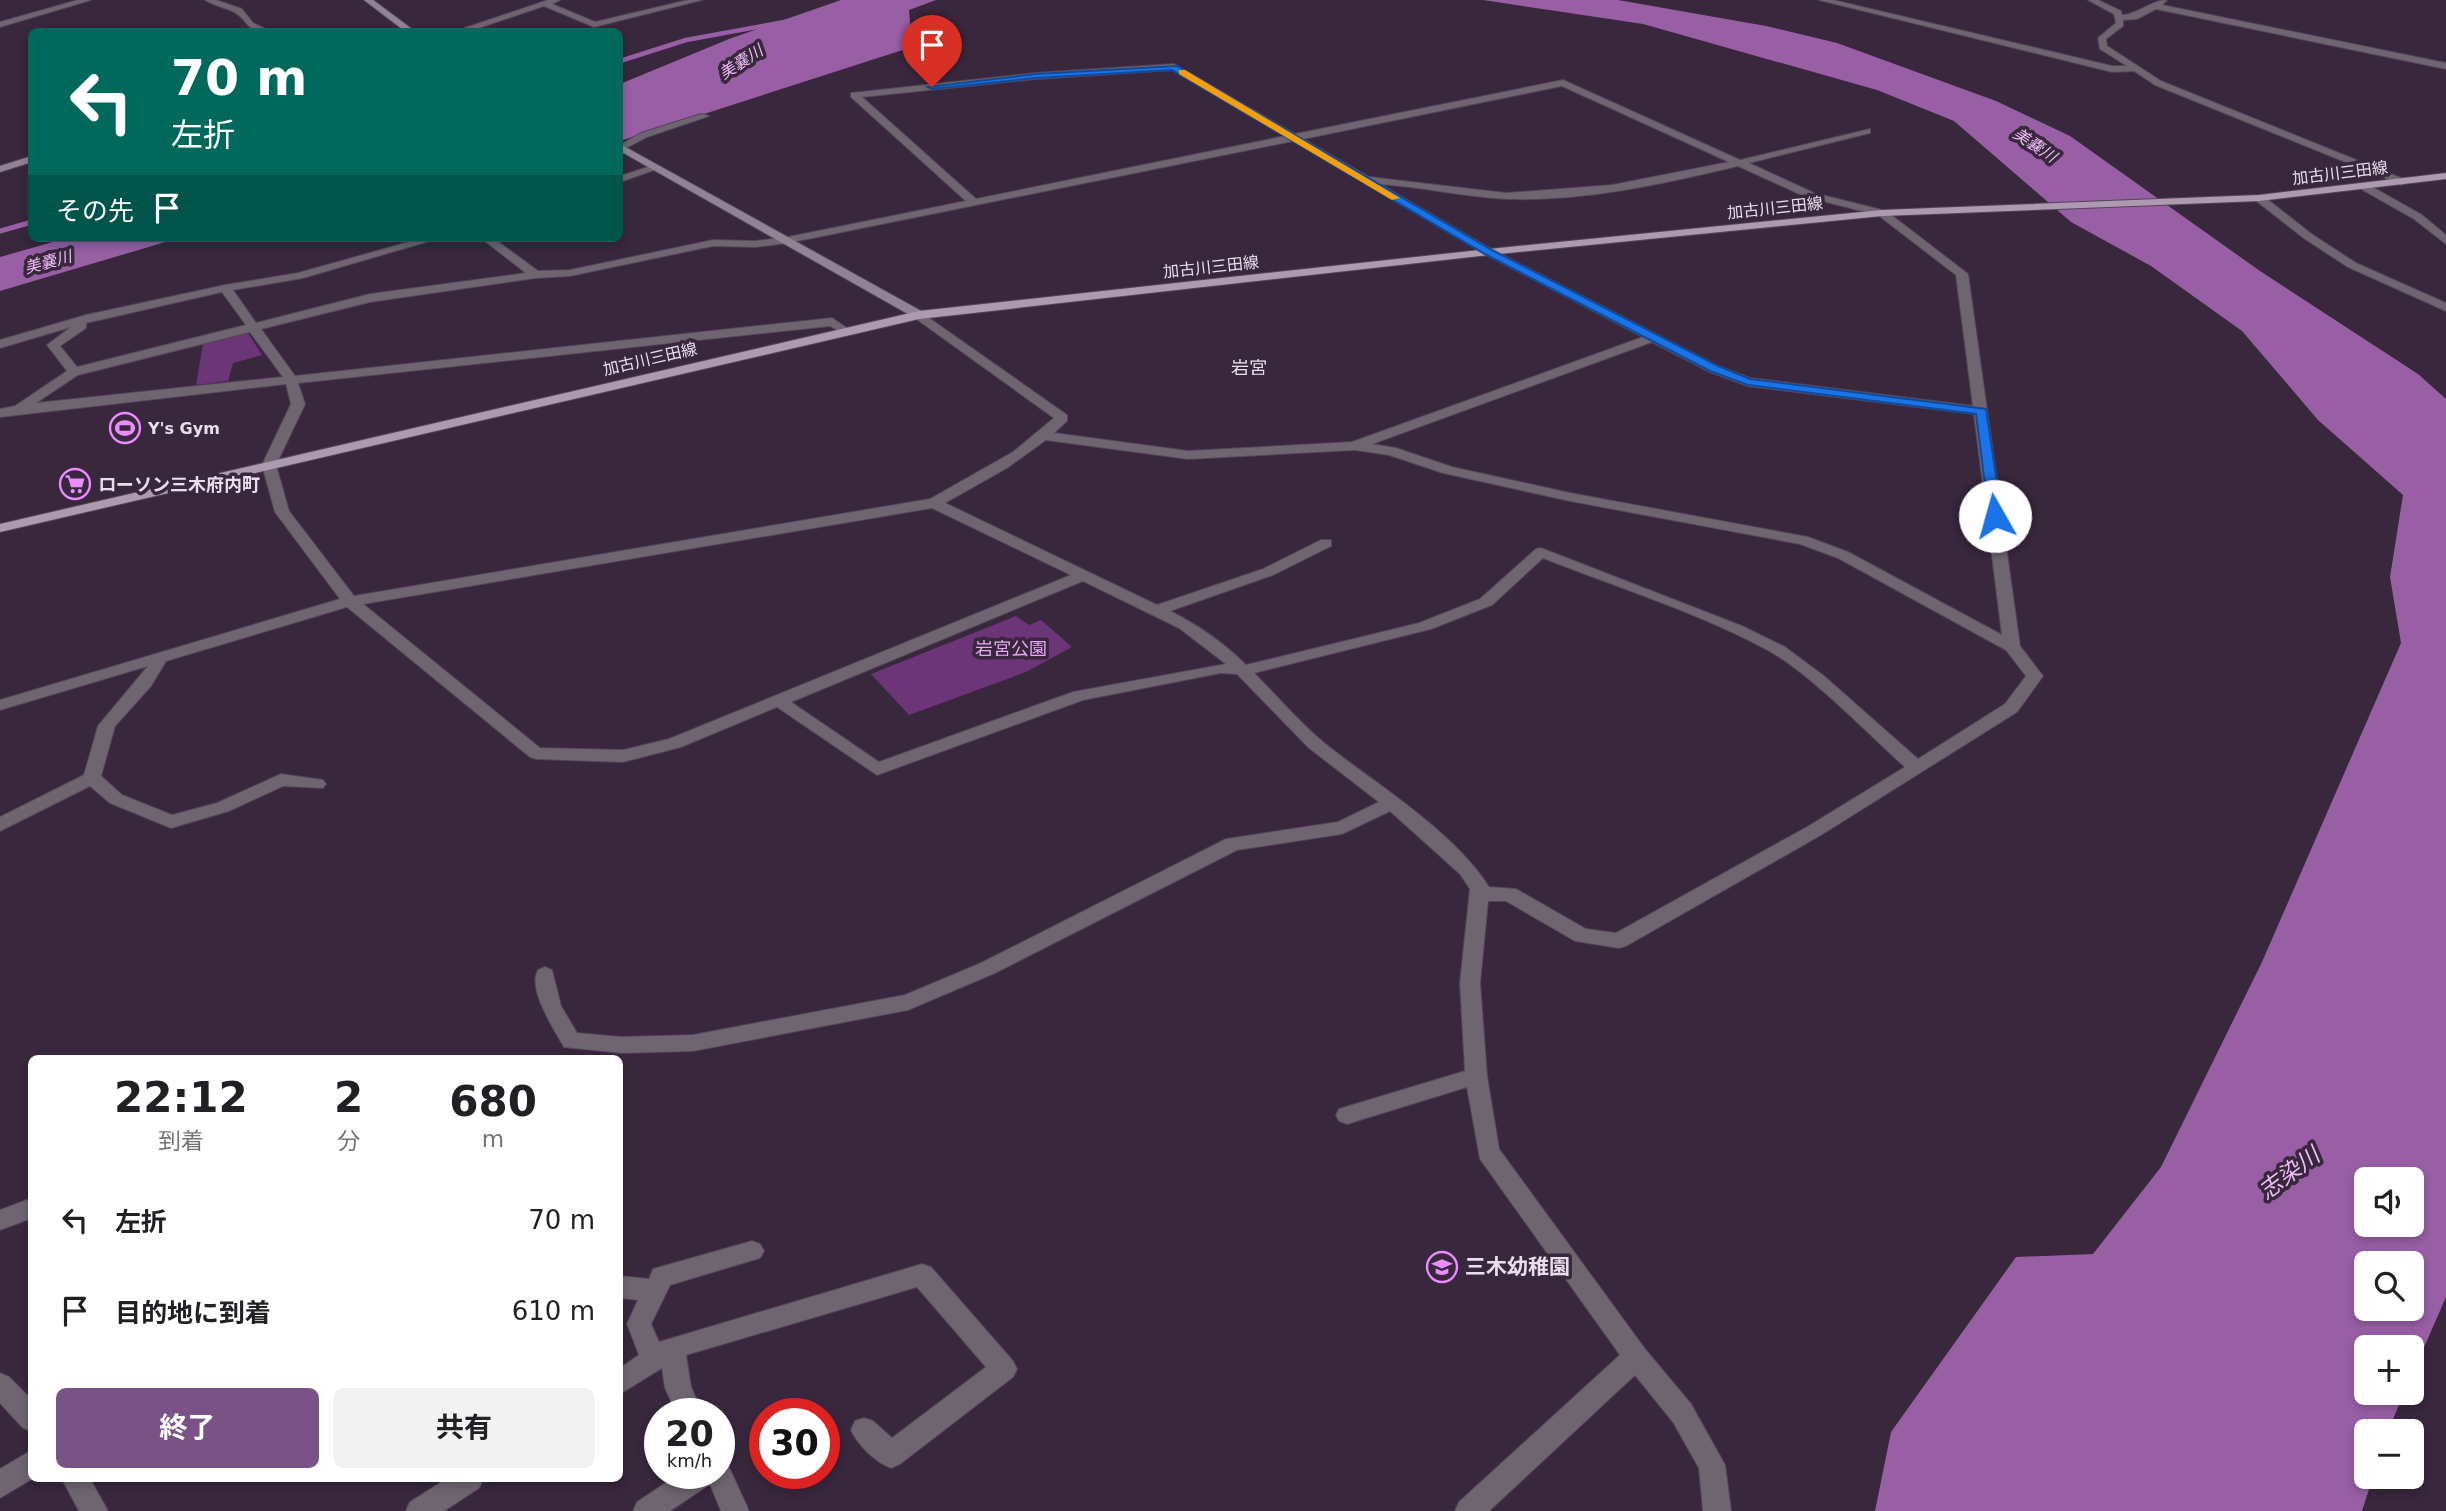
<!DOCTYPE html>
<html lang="ja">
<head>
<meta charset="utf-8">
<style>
	body { margin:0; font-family:"DejaVu Sans","Noto Sans JP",sans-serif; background:#f2f2f2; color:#202124; height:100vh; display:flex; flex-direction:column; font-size:26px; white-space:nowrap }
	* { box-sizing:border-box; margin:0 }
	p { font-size:23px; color:#757577 }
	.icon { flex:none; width:38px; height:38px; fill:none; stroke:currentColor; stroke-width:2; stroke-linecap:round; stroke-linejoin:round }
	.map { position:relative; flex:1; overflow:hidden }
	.sheet { position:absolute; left:28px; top:1055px; width:595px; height:427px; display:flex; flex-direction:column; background:#fff; border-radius:10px; box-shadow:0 4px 10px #0003 }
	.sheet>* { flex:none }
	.banner { position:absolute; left:28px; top:28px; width:595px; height:214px; border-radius:10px; box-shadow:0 4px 10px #0003; background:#00695c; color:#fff; overflow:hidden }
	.buttons { position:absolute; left:2354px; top:1167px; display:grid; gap:14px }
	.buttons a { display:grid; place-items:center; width:70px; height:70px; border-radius:10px; background:#fff; box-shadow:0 4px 10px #0003; font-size:35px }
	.speed { position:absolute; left:644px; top:1398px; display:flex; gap:14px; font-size:35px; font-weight:700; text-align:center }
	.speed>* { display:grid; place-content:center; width:91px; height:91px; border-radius:50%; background:#fff; box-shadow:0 4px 10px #0003; line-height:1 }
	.speed small { font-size:18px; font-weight:400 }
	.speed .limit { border:10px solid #d22; background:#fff; color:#111 }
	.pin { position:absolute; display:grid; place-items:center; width:60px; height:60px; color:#fff; margin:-72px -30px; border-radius:50% 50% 50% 0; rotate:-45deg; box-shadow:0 0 7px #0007 }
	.pin .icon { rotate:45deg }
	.me { position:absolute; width:77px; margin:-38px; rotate:353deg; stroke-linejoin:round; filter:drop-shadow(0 0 5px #0008) }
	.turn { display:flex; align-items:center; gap:24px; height:147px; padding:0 28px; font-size:32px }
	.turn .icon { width:91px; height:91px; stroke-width:2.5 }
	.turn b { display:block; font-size:49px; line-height:60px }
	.then { display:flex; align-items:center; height:66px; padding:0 28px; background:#0003; gap:14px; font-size:26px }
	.eta { display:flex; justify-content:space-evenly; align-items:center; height:119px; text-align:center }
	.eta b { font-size:42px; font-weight:700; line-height:49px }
	.button { display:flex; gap:14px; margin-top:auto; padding:14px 28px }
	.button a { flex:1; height:80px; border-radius:10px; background:#7a5286; color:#fff; font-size:28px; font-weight:700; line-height:80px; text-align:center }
	.button a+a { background:#f2f2f2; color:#202124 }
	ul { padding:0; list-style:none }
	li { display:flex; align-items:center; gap:21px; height:91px; padding:0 28px }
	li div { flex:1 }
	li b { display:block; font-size:26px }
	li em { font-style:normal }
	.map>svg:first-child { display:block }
	.green { fill:#6c3578 }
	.water { fill:#985fa5; fill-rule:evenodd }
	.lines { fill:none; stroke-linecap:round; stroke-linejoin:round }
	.stream-far1 { stroke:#985fa5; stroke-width:4.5 }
	.stream { stroke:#985fa5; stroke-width:5 }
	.street-casing { stroke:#554459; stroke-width:2 }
	.secondary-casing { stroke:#554459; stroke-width:2 }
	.primary-casing { stroke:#554459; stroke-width:2 }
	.street { fill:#6e6570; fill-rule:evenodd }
	.secondary { fill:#918395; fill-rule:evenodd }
	.primary { fill:#ad9ab1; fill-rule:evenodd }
	.route { fill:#1a73e8; stroke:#114b97; stroke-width:2 }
	.slow { fill:#f59e0b }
	.labels { text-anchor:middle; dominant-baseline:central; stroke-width:7; stroke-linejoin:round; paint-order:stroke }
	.far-water-label { font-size:16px; font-style:italic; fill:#edbef7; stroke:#39273d }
	.far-street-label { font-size:16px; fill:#eadeed; stroke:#39273d }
	.far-poi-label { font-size:16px; font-weight:bold; fill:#eadeed; stroke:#39273d; text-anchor:start }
	.far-quarter-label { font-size:18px; fill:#eadeed; stroke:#39273d }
	.poi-label { font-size:18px; font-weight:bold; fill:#eadeed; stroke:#39273d; text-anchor:start }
	.park-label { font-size:18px; fill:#e6a8f4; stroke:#39273d }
	.near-poi-label { font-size:21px; font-weight:bold; fill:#eadeed; stroke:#39273d; text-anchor:start }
	.near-water-label { font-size:23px; font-style:italic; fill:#edbef7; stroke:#39273d }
</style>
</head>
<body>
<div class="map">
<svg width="2446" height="1511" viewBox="0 0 2446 1511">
	<rect width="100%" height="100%" fill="#39273d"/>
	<path class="green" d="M 248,333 L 262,355 L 233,363 L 228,381 L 196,385 L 203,344 Z
		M 1016,616 L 1029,625 L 1041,620 L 1072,647 L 1026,672 L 909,715 L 871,674 Z"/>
	<path class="water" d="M 841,0 L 936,0 L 909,10 L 912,47 L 620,141 L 620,84 L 729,39 Z
		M 1483,0 L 1618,0 L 1766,26 L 1837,43 L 1996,101 L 2070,136 L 2260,271 L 2418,374 L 2446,399 L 2446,1297 L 2412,1375 L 2412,1348 L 2366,1348 L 2366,1393 L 2404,1393 L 2388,1431 L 2366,1432 L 2366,1477 L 2373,1477 L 2362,1511 L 1875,1511 L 1891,1432 L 2016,1257 L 2093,1254 L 2161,1167 L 2262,962 L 2401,643 L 2390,577 L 2403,495 L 2318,420 L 2242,331 L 2151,266 L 2071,222 L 1954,121 L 1877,90 L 1643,24 ZM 2366,1180 L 2412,1180 L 2412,1225 L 2366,1225 ZM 2366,1264 L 2412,1264 L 2412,1309 L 2366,1309 Z
		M 67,238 L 179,238 L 0,291 L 0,257 Z"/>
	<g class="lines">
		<path class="stream-far1" d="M 620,61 L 686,40 L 790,21"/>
		<path class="stream" d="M 0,231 L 32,222"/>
		<g class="street-casing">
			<path id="street" d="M 78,0 L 91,0 L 0,27 L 0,22 Z
				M 205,0 L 216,0 L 242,9 L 253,23 L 272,32 C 242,32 251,20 232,11 C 223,7 213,5 205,0 Z
				M 548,0 L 560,0 L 552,4 L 595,22 L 688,0 L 702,0 L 594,27 L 544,6 L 467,32 L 453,32 Z
				M 1819,0 L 1833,0 L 2112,66 L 2127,66 L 2100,49 L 2098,38 L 2116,23 L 2114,14 L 2088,0 L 2098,0 L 2121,11 L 2122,15 C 2139,14 2151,0 2167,0 L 2162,5 L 2446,63 L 2446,69 L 2156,9 L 2137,19 L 2123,20 L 2123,26 L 2106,39 L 2107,46 L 2161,81 L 2406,180 L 2407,182 L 2402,185 L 2155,85 L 2134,71 L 2112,72 Z
				M 1174,64 L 1295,134 L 1563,80 L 1740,160 L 1870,129 L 1870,133 L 1749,163 L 1814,193 L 1886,211 L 1968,274 L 2020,646 L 2043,676 L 2017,712 L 1821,835 L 1626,946 L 1619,948 L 1575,941 L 1506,901 L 1488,901 L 1480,983 L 1487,1076 L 1499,1149 L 1645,1349 L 1691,1404 L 1725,1465 L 1731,1511 L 1703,1511 L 1699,1468 L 1673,1422 L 1635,1375 L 1489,1511 L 1455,1511 L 1459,1502 L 1620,1355 L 1480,1159 L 1467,1087 L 1347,1124 L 1339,1121 L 1336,1115 L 1339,1109 L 1465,1071 L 1460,983 L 1470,889 L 1460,874 L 1390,811 L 1342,834 L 1237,850 L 995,973 L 908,1010 L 693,1051 L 621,1053 L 564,1047 C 554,1029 527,989 538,970 L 545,967 L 552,970 L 561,1006 L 577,1033 L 621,1037 L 693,1035 L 905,995 L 981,963 L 1226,839 L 1338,822 L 1379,802 L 1309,748 L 1237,674 L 1221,673 L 1083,700 L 877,775 L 777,707 L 681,747 L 623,762 L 536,759 L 530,757 L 347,607 L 166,661 L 151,686 L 115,726 L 101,776 L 122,795 L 172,815 L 217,803 L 281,774 L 323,780 L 326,784 L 323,788 L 283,786 L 229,811 L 171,828 L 110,803 L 90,786 L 0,831 L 0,817 L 84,775 L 98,726 L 148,666 L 0,710 L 0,700 L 340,599 L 275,512 L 262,465 L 291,404 L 286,384 L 0,417 L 0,409 L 15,406 L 67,371 L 47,345 L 71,327 L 0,348 L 0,340 L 86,315 L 225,285 L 298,273 L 423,238 L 440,238 L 303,278 L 233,290 L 256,323 L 370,294 L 526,273 L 481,238 L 493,238 L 538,271 L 570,270 L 713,240 L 755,241 L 788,237 L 966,201 L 851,97 L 851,93 L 1036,73 ZM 1172,70 L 1285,136 L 976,199 L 862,97 L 1036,79 ZM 1562,86 L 1729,162 L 1612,185 L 1506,193 L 1369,177 L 1303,139 ZM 1293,141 L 1485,254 L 1643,337 L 1352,442 L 1188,451 L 1054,433 L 1067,421 L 1067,415 L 919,311 L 915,312 L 915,318 L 1054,418 L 1013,452 L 930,499 L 354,596 L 289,511 L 276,465 L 305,404 L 298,383 L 830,326 L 844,334 L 850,330 L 832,318 L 295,376 L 261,329 L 370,302 L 536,278 L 570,276 L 713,246 L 755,247 L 788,243 ZM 1738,166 L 1806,197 L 1878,215 L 1956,275 L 1973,406 L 1750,378 L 1718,366 L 1493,250 L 1380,184 C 1423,187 1465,197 1509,199 C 1586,201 1663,184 1738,166 ZM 222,292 L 246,325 L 77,367 L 60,346 L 86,328 L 86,323 ZM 250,332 L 283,377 L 36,403 L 78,375 ZM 1652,342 L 1710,372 L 1748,386 L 1974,414 L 2002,635 L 1848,552 L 1808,537 L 1570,493 L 1452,467 L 1396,448 L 1372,444 ZM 1046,440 L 1188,459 L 1355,450 L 1389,455 L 1443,473 L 1570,501 L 1800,544 L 1838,558 L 2006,650 L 2026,676 L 2005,704 L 1918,759 L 1824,676 L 1785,647 L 1742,626 L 1541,548 L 1536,549 L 1480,599 L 1419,623 L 1246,665 C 1224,643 1198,625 1170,611 L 1273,575 L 1331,546 L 1331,540 L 1321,540 L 1263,569 L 1157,605 L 945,503 L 1007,468 ZM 932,508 L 1071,575 L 669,739 L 623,750 L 540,748 L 363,604 ZM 1543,558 C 1616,587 1703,614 1771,652 C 1814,677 1867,733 1905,767 L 1807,827 L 1616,933 L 1586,929 L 1516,889 L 1489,887 C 1454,831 1374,783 1323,742 C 1298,721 1277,696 1254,673 L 1431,629 L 1492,605 ZM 1083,581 L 1179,628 L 1226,664 L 1073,692 L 879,762 L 791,702 Z
				M 701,114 L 709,116 L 647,137 L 620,151 L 620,145 L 641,133 Z
				M 651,166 L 660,168 L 620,182 L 620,176 Z
				M 2361,185 L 2369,185 L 2422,215 L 2446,235 L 2446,244 L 2414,219 L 2361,189 Z
				M 2255,196 L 2263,196 L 2313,235 L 2356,263 L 2446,303 L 2446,311 L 2348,267 L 2305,239 L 2255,200 Z
				M 32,1198 L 32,1218 L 0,1230 L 0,1210 Z
				M 752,1241 L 760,1244 L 764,1251 L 760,1258 L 670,1285 L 651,1324 L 659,1342 L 922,1264 L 931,1267 L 1013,1361 L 1017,1369 L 1013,1377 L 900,1464 L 891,1468 C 875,1462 858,1445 851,1430 L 855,1421 L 864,1418 L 873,1421 L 892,1438 L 986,1367 L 917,1287 L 686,1355 L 691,1387 L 703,1414 L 677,1414 L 665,1388 L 662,1368 L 620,1394 L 620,1368 L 639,1355 L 627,1324 L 638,1300 L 620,1298 L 620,1276 L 649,1279 L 653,1269 Z
				M 0,1373 L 9,1377 L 32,1400 L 32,1431 L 23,1428 L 0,1403 Z
				M 32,1450 L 32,1479 L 0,1498 L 0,1469 Z
				M 719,1461 L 728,1465 L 749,1511 L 721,1511 L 710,1484 L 670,1511 L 633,1511 L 637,1502 L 679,1474 L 719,1474 Z
				M 62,1479 L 90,1479 L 108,1511 L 79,1511 Z
				M 446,1479 L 483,1479 L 479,1488 L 444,1511 L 406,1511 L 410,1502 Z"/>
		</g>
		<g class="secondary-casing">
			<path id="secondary" d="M 364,0 L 373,0 L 416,32 L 406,32 Z
				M 620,144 L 923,312 L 925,315 L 915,318 L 620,151 Z
				M 32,156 L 32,162 L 0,172 L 0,166 Z"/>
		</g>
		<g class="primary-casing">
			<path id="primary" d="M 2446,173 L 2446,179 L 2259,201 L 1882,216 L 1489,255 L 919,319 L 0,532 L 0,524 L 919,311 L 1489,249 L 1882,210 L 2259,195 Z"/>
		</g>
		<use href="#street" class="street"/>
		<use href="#secondary" class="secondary"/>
		<use href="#primary" class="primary"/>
	</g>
	<path class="route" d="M 1177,66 L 1492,250 L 1718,366 L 1750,379 L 1986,409 L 2002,516 L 1995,520 L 1989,516 L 1976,414 L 1748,385 L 1710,371 L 1485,254 L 1172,70 L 1036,78 L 932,89 L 928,87 L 1036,74 Z"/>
	<path class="slow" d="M 1179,70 L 1185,70 L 1400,198 L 1392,200 L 1179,74 Z"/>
	<defs>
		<g id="stadium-ring" transform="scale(1.575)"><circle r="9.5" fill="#39273d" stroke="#e98dfe" stroke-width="1.5"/><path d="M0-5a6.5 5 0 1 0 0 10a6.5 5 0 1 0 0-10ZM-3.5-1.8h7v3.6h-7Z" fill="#e98dfe"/></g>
		<g id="supermarket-ring" transform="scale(1.575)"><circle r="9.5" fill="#39273d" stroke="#e98dfe" stroke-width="1.5"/><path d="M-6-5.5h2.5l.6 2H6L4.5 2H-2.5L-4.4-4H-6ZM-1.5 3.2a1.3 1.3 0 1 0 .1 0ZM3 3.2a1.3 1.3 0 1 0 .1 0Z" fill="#e98dfe"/></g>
		<g id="school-ring" transform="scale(1.575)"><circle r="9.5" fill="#39273d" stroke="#e98dfe" stroke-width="1.5"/><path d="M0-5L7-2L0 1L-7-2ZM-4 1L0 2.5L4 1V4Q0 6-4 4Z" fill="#e98dfe"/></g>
	</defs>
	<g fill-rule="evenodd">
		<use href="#stadium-ring" x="125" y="428"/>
		<use href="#supermarket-ring" x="75" y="484"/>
		<use href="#school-ring" x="1442" y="1267"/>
	</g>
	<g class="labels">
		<g class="far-water-label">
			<text transform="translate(741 62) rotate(-33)">美嚢川</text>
			<text transform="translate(2035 145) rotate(34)">美嚢川</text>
			<text transform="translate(48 262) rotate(-15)">美嚢川</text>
		</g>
		<g class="far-street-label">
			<text transform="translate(2340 173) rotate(-7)">加古川三田線</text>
			<text transform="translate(1775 208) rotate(-6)">加古川三田線</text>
			<text transform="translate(1211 267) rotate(-6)">加古川三田線</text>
			<text transform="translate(650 359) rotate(-13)">加古川三田線</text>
		</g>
		<g class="far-poi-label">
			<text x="148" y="428">Y's Gym</text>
		</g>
		<g class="far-quarter-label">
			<text x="1249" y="367">岩宮</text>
		</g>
		<g class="poi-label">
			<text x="98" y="484">ローソン三木府内町</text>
		</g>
		<g class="park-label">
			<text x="1011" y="648">岩宮公園</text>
		</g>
		<g class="near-poi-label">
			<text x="1465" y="1267">三木幼稚園</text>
		</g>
		<g class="near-water-label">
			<text transform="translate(2289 1173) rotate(-37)">志染川</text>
		</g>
	</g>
</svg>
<div class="buttons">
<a><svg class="icon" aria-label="sound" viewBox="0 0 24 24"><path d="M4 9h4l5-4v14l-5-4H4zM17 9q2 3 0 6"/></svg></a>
<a><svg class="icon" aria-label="search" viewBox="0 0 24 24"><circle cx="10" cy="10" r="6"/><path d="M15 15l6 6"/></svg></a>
<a>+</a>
<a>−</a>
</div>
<div class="speed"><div>20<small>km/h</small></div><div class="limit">30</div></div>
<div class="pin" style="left:932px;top:87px;background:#d93025"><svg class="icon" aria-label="arrive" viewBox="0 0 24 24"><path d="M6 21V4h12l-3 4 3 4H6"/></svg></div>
<svg class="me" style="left:1995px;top:516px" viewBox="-20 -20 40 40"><circle r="19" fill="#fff"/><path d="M0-13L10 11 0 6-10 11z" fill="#1a73e8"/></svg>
<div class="banner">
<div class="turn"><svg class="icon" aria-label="left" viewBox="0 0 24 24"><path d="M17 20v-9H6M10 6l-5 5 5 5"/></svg><div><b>70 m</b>左折</div></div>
<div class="then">その先<svg class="icon" aria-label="arrive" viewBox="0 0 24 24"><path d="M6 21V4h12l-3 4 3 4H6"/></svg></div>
</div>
<section class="sheet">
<div class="eta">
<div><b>22:12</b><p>到着</p></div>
<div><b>2</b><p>分</p></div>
<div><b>680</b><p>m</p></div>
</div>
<ul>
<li><svg class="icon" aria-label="left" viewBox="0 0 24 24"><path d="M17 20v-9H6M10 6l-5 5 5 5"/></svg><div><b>左折</b></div><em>70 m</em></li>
<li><svg class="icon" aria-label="arrive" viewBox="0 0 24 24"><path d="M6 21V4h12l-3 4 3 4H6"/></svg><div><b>目的地に到着</b></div><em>610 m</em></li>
</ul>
<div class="button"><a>終了</a><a>共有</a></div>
</section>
</div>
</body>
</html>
